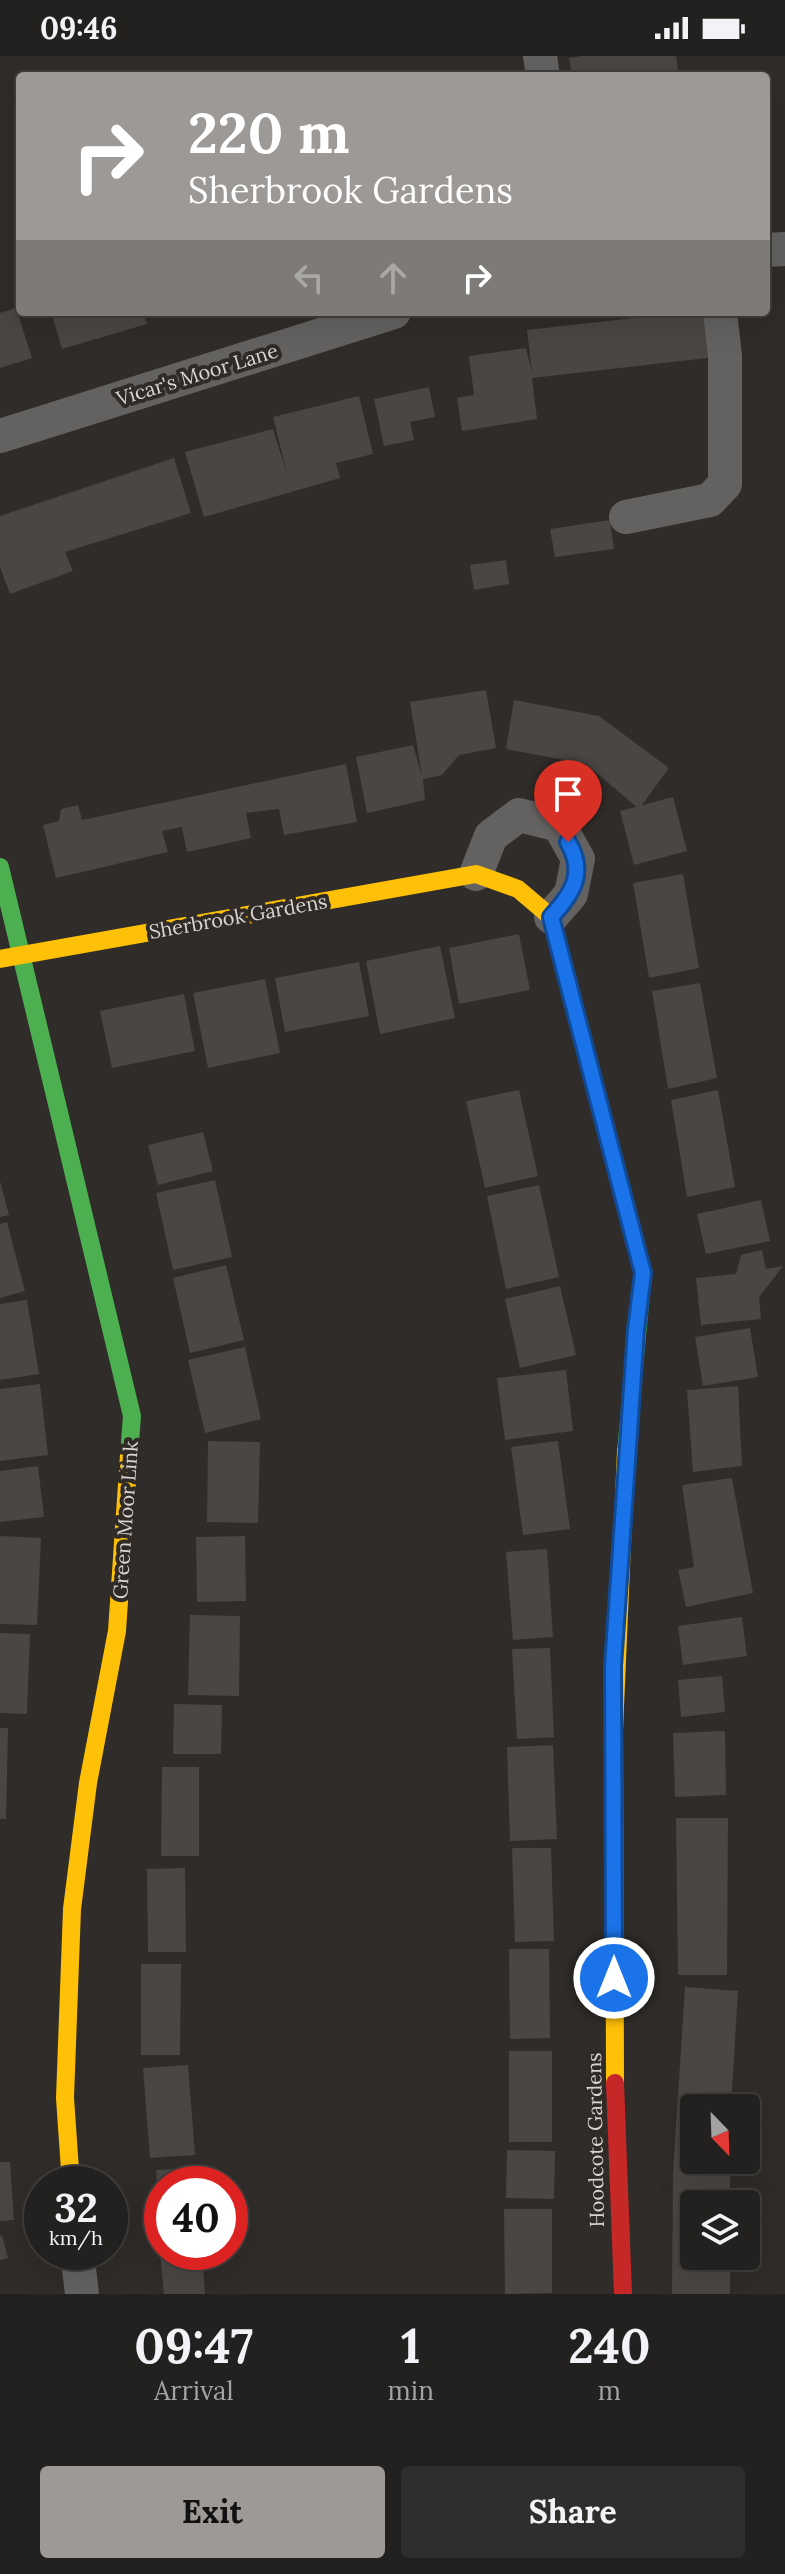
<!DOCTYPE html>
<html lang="en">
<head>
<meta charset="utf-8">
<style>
	body { margin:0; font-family:Lora,serif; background:#2f2e2c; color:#f1f3f6; height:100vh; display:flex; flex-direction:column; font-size:30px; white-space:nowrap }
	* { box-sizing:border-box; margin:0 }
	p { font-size:26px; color:#a3a3a4 }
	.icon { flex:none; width:44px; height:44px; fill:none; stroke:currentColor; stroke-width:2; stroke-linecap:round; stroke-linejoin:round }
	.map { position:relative; height:2238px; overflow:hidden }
	.sheet { display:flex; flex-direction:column; background:#23211f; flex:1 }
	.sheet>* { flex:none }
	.hud { position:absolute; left:16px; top:16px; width:754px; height:244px; border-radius:8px; box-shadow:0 8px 32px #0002,0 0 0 2px #403e3d; background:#9d9996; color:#fff; overflow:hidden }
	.needle { width:52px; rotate:157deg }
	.controls { position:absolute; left:680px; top:2038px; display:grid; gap:16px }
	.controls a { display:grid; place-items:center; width:80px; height:80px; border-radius:8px; background:#23211f; box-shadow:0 8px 32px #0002,0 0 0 2px #403e3d; font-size:40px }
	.speed { position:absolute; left:24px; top:2110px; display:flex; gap:16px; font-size:40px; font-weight:700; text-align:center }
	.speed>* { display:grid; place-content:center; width:104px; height:104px; border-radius:50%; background:#23211f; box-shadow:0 8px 32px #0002,0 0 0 2px #403e3d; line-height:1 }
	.speed small { font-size:20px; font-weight:400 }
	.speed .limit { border:12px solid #d22; background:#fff; color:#111 }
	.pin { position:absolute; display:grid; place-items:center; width:68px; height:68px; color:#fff; margin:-82px -34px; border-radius:50% 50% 50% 0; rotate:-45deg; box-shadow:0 0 8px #0007 }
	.pin .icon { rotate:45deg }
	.me { position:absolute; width:88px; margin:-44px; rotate:0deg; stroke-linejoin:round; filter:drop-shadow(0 0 6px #0008) }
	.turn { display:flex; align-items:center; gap:28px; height:168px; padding:0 40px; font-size:36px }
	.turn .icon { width:104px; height:104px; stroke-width:2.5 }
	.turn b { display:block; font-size:56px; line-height:68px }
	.lanes { display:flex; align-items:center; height:76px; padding:0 40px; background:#0003; justify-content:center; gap:40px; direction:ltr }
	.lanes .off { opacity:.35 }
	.eta { display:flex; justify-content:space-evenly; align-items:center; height:136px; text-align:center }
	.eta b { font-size:48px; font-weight:700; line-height:56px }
	.primary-button { display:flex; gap:16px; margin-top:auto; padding:16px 40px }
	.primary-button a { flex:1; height:92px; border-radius:8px; background:#9d9996; color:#111; font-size:32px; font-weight:700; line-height:92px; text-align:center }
	.primary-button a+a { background:#2f2e2c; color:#f1f3f6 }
	.status { display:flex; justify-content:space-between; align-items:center; height:56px; padding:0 40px; background:#23211f; direction:ltr }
	.status svg { height:22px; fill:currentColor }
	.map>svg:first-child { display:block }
	.building { fill:#494643 }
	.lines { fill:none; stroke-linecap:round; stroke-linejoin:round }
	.street { stroke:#636260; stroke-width:34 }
	.fast { stroke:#4caf50; stroke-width:18 }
	.slow { stroke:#ffc107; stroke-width:18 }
	.jam { stroke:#c62828; stroke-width:18 }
	.route-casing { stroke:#114b97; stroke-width:20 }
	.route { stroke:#1a73e8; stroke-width:14 }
	.labels { text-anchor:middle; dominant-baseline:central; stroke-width:8; stroke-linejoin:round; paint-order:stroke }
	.street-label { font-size:20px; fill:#d8d4d1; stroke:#312b27 }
</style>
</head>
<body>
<div class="status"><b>09:46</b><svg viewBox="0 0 49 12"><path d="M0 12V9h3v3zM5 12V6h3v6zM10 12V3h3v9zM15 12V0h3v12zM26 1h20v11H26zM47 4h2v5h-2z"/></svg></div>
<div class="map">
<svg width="785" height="2238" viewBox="0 0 785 2238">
	<rect width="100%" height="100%" fill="#2f2c29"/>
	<path class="building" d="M 582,0 L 676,0 L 679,20 L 572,20 L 569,2 Z
		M 16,252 L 32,302 L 0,312 L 0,257 Z
		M 51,256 L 143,256 L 147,268 L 62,293 Z
		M 688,256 L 720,256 L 725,300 L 532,322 L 537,363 L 462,375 L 457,342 L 474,339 L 469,300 L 526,292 L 532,317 L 527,274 Z
		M 429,331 L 435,361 L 410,366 L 414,384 L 384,390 L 374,343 Z
		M 359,340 L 373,398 L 336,407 L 340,422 L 204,461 L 185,396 L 273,373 L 287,418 L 273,361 Z
		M 174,402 L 191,457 L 65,496 L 73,515 L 10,538 L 0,511 L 0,460 Z
		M 610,464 L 614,493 L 555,501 L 550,473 Z
		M 506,504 L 509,528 L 474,534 L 470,509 Z
		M 486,634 L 496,692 L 459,699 L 442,719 L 423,723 L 425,744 L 367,757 L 356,701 L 413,689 L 422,720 L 410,646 Z
		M 514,644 L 599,660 L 669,712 L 639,753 L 586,708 L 506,693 Z
		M 346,708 L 357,766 L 284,779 L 279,753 L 246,757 L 251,782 L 187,796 L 182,771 L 162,775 L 168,796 L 56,822 L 43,769 L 59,765 L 61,753 L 78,749 L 82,764 Z
		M 673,741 L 687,795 L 634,809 L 620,755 Z
		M 683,818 L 699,912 L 649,922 L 633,827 Z
		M 519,878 L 530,934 L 459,948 L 449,892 Z
		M 440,890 L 455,962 L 380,978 L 366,905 Z
		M 359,906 L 369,960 L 285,976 L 275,922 Z
		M 265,923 L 280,997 L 208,1012 L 193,937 Z
		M 700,927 L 717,1022 L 668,1033 L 652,935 Z
		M 184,938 L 195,995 L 112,1012 L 100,955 Z
		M 519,1034 L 538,1120 L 485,1132 L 466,1045 Z
		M 718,1034 L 735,1131 L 687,1141 L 671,1044 Z
		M 203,1076 L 213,1115 L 158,1129 L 148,1089 Z
		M 215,1124 L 232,1201 L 173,1214 L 156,1137 Z
		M 0,1125 L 9,1159 L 0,1161 Z
		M 539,1129 L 559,1221 L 506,1233 L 487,1140 Z
		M 761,1144 L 770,1185 L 706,1198 L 697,1158 Z
		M 7,1166 L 25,1235 L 0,1242 L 0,1168 Z
		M 762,1194 L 766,1213 L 783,1210 L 759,1241 L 761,1263 L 701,1269 L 696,1222 L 736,1218 L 741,1199 Z
		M 226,1209 L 244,1284 L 190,1297 L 173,1222 Z
		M 560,1230 L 576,1299 L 520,1312 L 505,1243 Z
		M 27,1244 L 39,1318 L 0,1324 L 0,1248 Z
		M 750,1272 L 758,1321 L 703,1330 L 695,1281 Z
		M 245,1291 L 261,1363 L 205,1377 L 188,1304 Z
		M 566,1314 L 573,1375 L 505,1384 L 497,1322 Z
		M 40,1328 L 48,1399 L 0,1405 L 0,1333 Z
		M 738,1330 L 742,1410 L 693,1416 L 687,1334 Z
		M 208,1385 L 260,1386 L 258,1467 L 207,1466 Z
		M 558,1385 L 570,1473 L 523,1479 L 511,1391 Z
		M 38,1410 L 44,1461 L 0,1466 L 0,1415 Z
		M 732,1422 L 753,1537 L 686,1551 L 678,1514 L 694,1511 L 682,1429 Z
		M 0,1480 L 41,1482 L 37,1569 L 0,1568 Z
		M 245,1480 L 246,1545 L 197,1546 L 196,1481 Z
		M 547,1493 L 553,1581 L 513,1584 L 506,1496 Z
		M 190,1559 L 240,1560 L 239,1640 L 188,1639 Z
		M 742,1561 L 747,1600 L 683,1609 L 678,1570 Z
		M 0,1577 L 30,1578 L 27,1658 L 0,1657 Z
		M 550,1592 L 554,1681 L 517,1683 L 512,1593 Z
		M 722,1620 L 725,1656 L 681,1661 L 678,1624 Z
		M 174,1648 L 222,1649 L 221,1698 L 173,1698 Z
		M 0,1672 L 8,1672 L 6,1763 L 0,1763 Z
		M 725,1675 L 726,1739 L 675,1741 L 673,1677 Z
		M 553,1689 L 557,1783 L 510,1785 L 507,1691 Z
		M 162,1711 L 199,1711 L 199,1800 L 161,1800 Z
		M 676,1762 L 728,1762 L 727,1919 L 678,1919 Z
		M 512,1792 L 551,1792 L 554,1885 L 515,1886 Z
		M 185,1812 L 186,1896 L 148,1896 L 147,1813 Z
		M 509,1893 L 549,1893 L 550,1982 L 510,1983 Z
		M 141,1908 L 181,1908 L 180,1999 L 141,1999 Z
		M 685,1931 L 738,1935 L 731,2052 L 694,2052 L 694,2104 L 730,2104 L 730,2148 L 694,2148 L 694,2200 L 730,2200 L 730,2238 L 672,2238 L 673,2116 Z
		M 509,1995 L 552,1995 L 552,2086 L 509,2086 Z
		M 188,2009 L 195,2099 L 150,2102 L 143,2012 Z
		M 507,2094 L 555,2095 L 554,2143 L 506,2142 Z
		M 0,2106 L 10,2106 L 14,2164 L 0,2165 Z
		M 198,2111 L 199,2128 L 162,2128 L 162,2160 L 159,2160 L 156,2114 Z
		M 504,2153 L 552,2153 L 552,2237 L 505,2238 Z
		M 158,2167 L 162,2167 L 162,2191 L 160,2191 Z
		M 2,2179 L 8,2202 L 0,2204 L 0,2180 Z
		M 160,2196 L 202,2196 L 205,2238 L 164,2238 Z"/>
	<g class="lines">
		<path class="street" d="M 540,0 L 543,20
			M 766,194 L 785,193
			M 0,380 L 394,256
			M 626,461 L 710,444 L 725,428 L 725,300 L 720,256
			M 476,818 L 491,780 L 519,759 L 559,769 L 578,803 L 571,838 L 551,861
			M 77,2196 L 82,2238"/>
		<path class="fast" d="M 0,811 L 132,1360 L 129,1399
			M 581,978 L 643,1217 L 626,1395"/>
		<path class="slow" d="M 0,903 L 476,818 L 518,833 L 551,861 L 581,978
			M 615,2027 L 614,1674 L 626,1395
			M 71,2128 L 65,2042 L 72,1853 L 88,1727 L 117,1575 L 129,1399"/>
		<path class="jam" d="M 615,2027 L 623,2238"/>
	</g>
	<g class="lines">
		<g class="route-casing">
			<path id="route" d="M 568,786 C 586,817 573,837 551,861 L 643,1217 L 636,1274 L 613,1610 L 614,1922"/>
		</g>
		<use href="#route" class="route"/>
	</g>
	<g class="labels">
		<g class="street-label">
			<text transform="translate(197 318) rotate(-17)">Vicar's Moor Lane</text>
			<text transform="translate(238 860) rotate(-10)">Sherbrook Gardens</text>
			<text transform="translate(125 1464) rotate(-86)">Green Moor Link</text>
			<text transform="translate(595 2084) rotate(-91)">Hoodcote Gardens</text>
		</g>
	</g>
</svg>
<div class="controls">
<a><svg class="needle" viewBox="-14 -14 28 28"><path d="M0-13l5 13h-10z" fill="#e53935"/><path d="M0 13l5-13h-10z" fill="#a3a3a4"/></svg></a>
<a><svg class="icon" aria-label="layers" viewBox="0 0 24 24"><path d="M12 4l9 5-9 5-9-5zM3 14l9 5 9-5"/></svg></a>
</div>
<div class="speed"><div>32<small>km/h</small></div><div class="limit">40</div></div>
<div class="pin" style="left:568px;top:786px;background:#d93025"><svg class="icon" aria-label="arrive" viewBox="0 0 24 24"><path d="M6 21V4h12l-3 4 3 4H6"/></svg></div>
<svg class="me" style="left:614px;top:1922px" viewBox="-20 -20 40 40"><circle r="17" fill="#1a73e8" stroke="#fff" stroke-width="3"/><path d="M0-11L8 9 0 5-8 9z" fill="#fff"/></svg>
<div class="hud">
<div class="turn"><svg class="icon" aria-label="right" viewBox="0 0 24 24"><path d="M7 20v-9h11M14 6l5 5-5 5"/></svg><div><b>220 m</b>Sherbrook Gardens</div></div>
<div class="lanes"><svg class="icon off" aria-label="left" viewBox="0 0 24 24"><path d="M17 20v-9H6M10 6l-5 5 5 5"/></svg><svg class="icon off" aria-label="ahead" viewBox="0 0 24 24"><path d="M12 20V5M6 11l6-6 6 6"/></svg><svg class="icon" aria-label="right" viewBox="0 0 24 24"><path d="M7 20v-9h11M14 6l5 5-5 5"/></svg></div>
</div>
</div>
<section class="sheet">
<div class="eta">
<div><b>09:47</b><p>Arrival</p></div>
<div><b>1</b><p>min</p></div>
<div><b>240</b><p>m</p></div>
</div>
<div class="primary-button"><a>Exit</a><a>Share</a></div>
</section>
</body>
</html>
